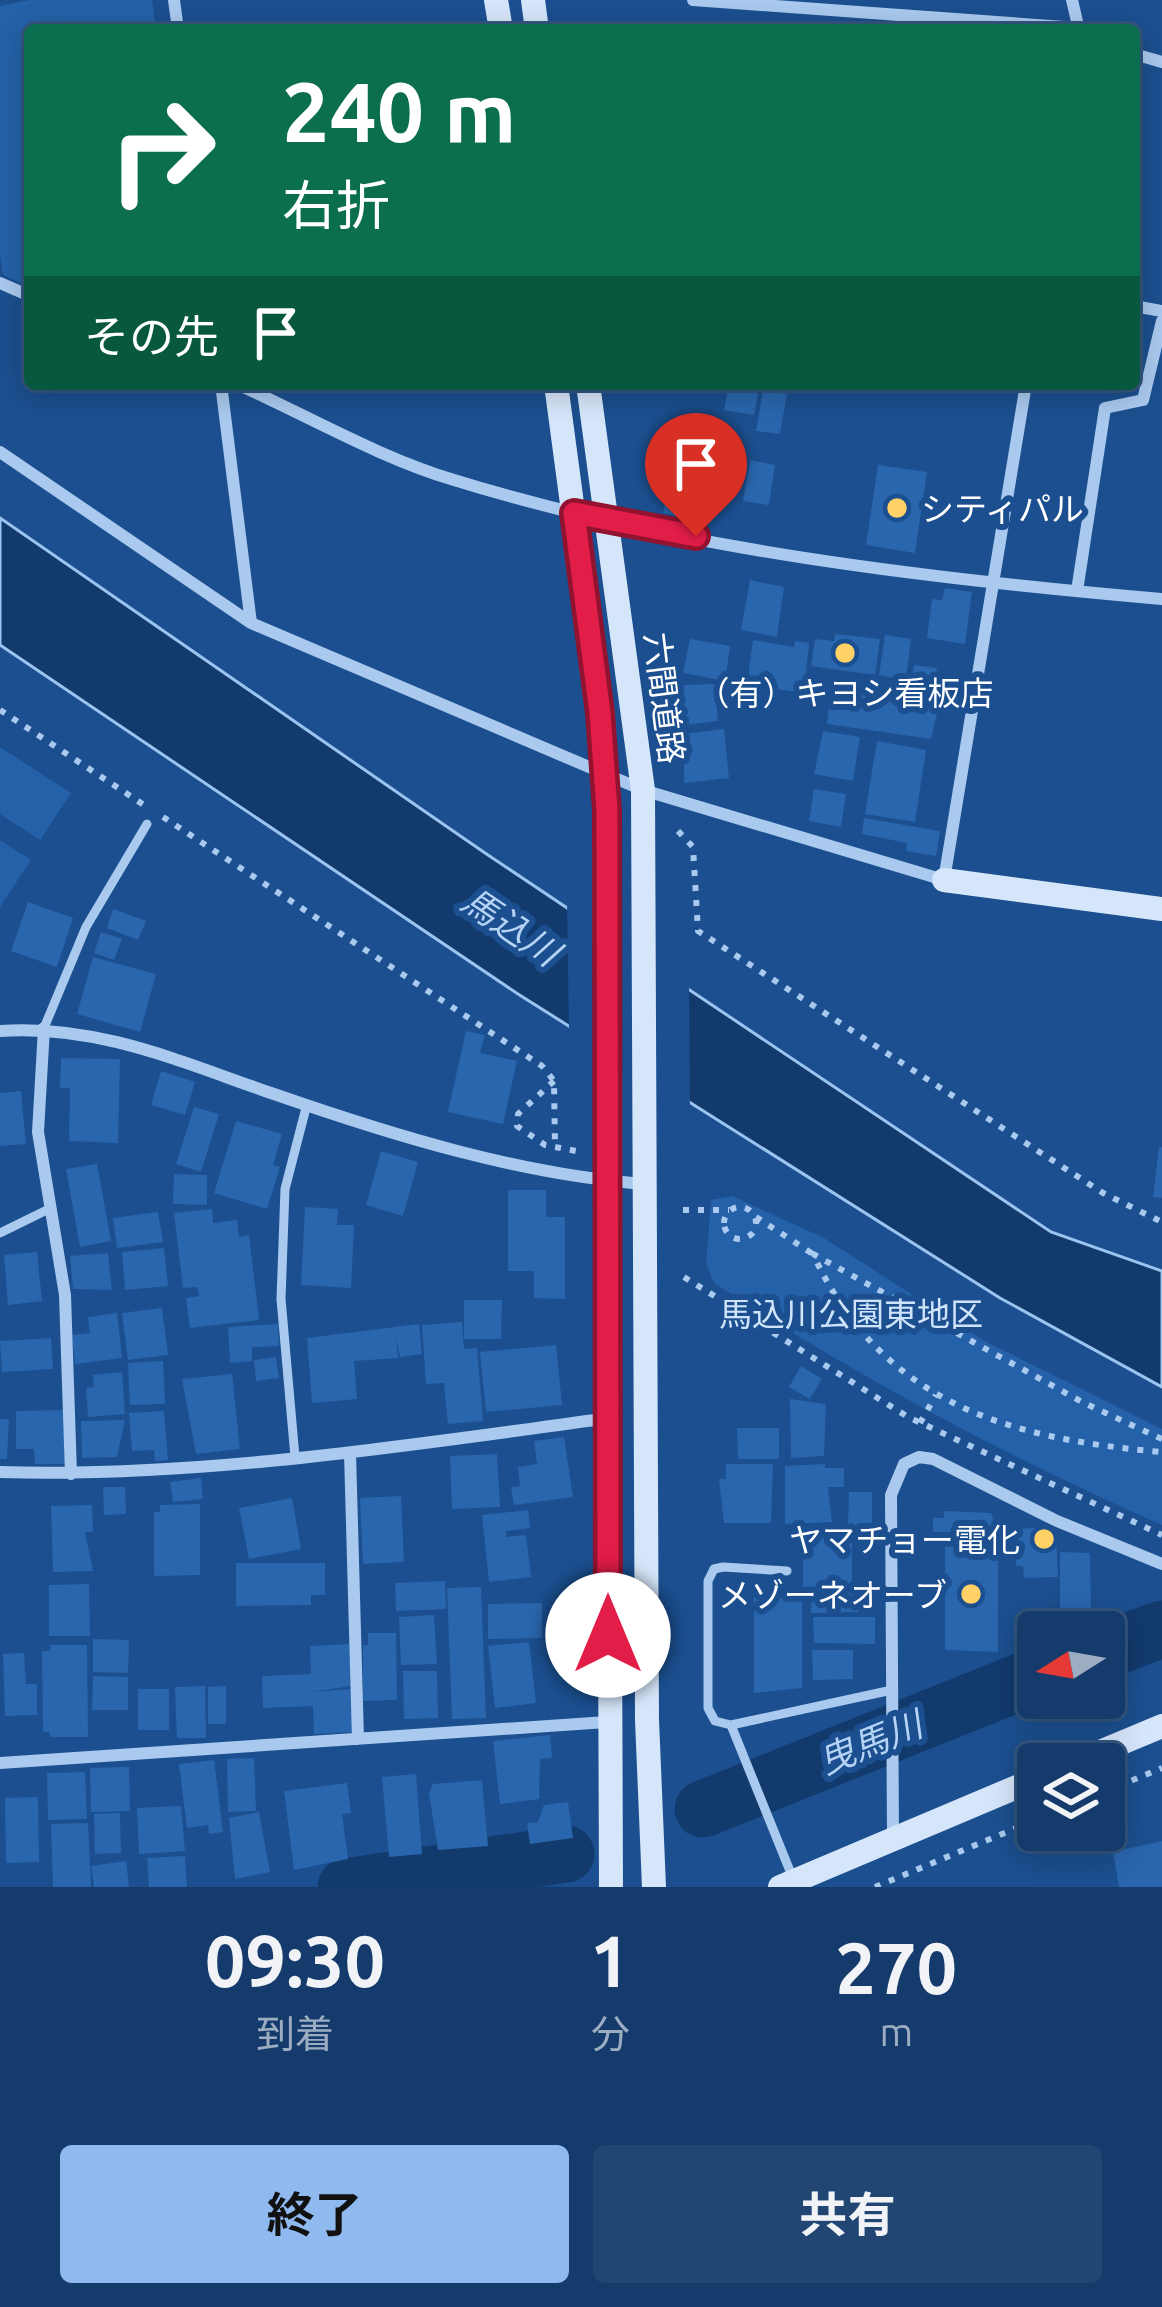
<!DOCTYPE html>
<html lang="ja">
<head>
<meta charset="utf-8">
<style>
	body { margin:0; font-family:Ubuntu,"Noto Sans JP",sans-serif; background:#214673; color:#f1f3f6; height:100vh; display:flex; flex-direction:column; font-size:45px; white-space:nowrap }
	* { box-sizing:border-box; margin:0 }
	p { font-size:39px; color:#9dadc1 }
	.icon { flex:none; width:66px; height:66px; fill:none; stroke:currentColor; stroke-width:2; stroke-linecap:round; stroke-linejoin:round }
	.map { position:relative; height:1887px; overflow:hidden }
	.panel { display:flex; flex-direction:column; background:#143b6b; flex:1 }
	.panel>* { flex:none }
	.guide { position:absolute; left:24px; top:24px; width:1116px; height:366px; border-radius:12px; box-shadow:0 6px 30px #0003,0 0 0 3px #33557e; background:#0b6e4f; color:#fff; overflow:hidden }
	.needle { width:78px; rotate:259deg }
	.buttons { position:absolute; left:1017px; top:1611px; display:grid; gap:24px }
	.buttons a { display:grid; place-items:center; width:108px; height:108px; border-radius:12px; background:#143b6b; box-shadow:0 6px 30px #0003,0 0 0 3px #33557e; font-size:60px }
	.pin { position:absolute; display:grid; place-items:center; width:102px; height:102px; color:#fff; margin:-123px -51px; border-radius:50% 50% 50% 0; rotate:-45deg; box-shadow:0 0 12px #0007 }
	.pin .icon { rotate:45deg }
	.me { position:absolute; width:132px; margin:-66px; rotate:0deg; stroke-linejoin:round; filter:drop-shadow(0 0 9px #0008) }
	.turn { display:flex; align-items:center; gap:42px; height:252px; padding:0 60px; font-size:54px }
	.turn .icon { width:156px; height:156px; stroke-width:2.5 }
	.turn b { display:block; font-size:84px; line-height:102px }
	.then { display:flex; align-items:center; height:114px; padding:0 60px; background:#0003; gap:24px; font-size:45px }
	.eta { display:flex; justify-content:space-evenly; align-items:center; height:204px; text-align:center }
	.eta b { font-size:72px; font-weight:700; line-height:84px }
	.action { display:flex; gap:24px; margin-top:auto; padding:24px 60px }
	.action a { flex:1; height:138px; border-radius:12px; background:#90b9f0; color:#111; font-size:48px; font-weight:700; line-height:138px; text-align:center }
	.action a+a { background:#214673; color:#f1f3f6 }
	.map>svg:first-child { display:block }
	.green { fill:#2461a8 }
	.water { fill:#123a6d; stroke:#9cc4f0; stroke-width:3 }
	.pier { fill:#1b4f8f }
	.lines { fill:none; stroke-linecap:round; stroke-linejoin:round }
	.river { stroke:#123a6d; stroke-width:57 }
	.building { fill:#2a66ad }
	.path { stroke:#a9c9ee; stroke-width:6; stroke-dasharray:6 9; stroke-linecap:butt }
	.lane { stroke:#a9c9ee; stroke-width:9 }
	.street { stroke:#a9c9ee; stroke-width:12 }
	.secondary { stroke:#d6e6fa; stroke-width:24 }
	.route-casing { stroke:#92132f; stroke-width:30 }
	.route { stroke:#e11d48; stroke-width:21 }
	.poi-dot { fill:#ffd166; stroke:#1b4f8f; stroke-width:4.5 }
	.labels { text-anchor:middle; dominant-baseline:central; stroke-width:12; stroke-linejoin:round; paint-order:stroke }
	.poi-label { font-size:33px; fill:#fff; stroke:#1b4f8f; text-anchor:end }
	.street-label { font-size:33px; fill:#fff; stroke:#1b4f8f }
	.park-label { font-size:33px; fill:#cfe3fa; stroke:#1b4f8f }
	.water-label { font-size:36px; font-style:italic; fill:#b5d3f5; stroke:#1b4f8f }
</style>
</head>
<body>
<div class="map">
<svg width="1162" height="1887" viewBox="0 0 1162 1887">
	<rect width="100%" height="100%" fill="#1b4f8f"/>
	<path class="green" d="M 29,0 L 152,0 L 156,30 L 30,30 L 30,287 L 3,275 L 0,255 L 0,6 Z
		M 0,747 L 71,793 L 40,840 L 0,814 Z
		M 0,840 L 31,860 L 0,907 Z
		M 732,1196 L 824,1238 L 983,1340 L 1162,1429 L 1162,1525 C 1005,1456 858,1377 714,1283 L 706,1264 L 711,1200 Z"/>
	<path class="water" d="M 0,518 L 485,853 L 1051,1232 L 1162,1271 L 1162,1387 L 1000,1298 L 518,994 L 0,645 Z"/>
	<path class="pier" d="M 567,901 L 689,982 L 690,1110 L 569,1033 Z"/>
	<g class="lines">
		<path class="river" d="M 1104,1651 L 1162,1629
			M 703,1809 L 1038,1675
			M 346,1887 L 566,1854"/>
	</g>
	<path class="building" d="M 729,384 L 759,388 L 754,415 L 724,410 Z
		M 763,391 L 787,394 L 780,434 L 756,431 Z
		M 683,424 L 718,431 L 702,522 L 663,513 Z
		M 750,460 L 775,465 L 769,505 L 743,501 Z
		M 878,465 L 927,472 L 915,553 L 866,545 Z
		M 750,580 L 784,587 L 777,637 L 741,630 Z
		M 945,588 L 972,592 L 965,644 L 927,638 L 932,599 L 942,600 Z
		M 835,634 L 880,639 L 875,675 L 811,666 L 815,639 L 834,641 Z
		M 885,635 L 911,639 L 906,680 L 879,675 Z
		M 690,639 L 730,646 L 725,681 L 683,673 Z
		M 753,640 L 794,647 L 795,641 L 809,643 L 804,693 L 747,685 Z
		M 914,665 L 937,668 L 934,687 L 911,682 Z
		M 832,680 L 941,697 L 931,739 L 827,724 Z
		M 715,684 L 718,721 L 684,725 L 681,685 Z
		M 724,729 L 729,778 L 684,783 L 684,734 Z
		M 823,731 L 860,737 L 853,781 L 814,774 Z
		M 877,741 L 926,750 L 915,822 L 865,814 Z
		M 814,789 L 846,794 L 841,827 L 809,821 Z
		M 864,818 L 940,831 L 936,856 L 906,851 L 907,843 L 862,834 Z
		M 28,902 L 73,918 L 57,967 L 11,951 Z
		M 113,909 L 146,921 L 138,940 L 107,928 Z
		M 101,932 L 122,939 L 114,960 L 94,953 Z
		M 93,957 L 156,974 L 140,1032 L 77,1014 Z
		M 466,1031 L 485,1035 L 480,1053 L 517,1061 L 503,1124 L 448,1112 Z
		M 61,1058 L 120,1059 L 118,1143 L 69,1141 L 70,1088 L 60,1088 Z
		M 161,1071 L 195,1082 L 185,1115 L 151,1105 Z
		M 21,1091 L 26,1144 L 0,1146 L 0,1093 Z
		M 194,1107 L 219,1114 L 201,1172 L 176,1164 Z
		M 236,1121 L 282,1134 L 273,1165 L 280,1167 L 267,1209 L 214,1193 Z
		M 1159,1147 L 1162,1147 L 1162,1198 L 1153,1197 Z
		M 381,1151 L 418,1162 L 403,1216 L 366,1205 Z
		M 97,1164 L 111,1241 L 80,1247 L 66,1169 Z
		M 174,1174 L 207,1175 L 207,1205 L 173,1204 Z
		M 508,1190 L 546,1190 L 546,1217 L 565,1217 L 565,1299 L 534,1298 L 534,1271 L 508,1271 Z
		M 305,1207 L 338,1209 L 337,1225 L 354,1225 L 351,1288 L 301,1285 Z
		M 212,1209 L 213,1223 L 237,1220 L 239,1237 L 249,1235 L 259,1320 L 190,1328 L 186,1298 L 199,1296 L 197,1287 L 183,1288 L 174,1213 Z
		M 158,1212 L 163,1242 L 117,1248 L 113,1218 Z
		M 164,1248 L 168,1286 L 125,1290 L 122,1252 Z
		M 37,1252 L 42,1301 L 8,1305 L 4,1255 Z
		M 108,1253 L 112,1290 L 73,1289 L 70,1256 Z
		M 464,1300 L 502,1300 L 501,1339 L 464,1339 Z
		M 162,1308 L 168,1355 L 128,1360 L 122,1313 Z
		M 117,1313 L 122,1358 L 75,1364 L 72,1335 L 90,1333 L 88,1317 Z
		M 462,1322 L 464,1349 L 477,1348 L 483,1421 L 448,1424 L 444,1383 L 426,1384 L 422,1325 Z
		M 278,1324 L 279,1346 L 252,1347 L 252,1361 L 230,1363 L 228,1327 Z
		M 419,1324 L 422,1354 L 400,1357 L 396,1337 L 398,1358 L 354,1361 L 357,1399 L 312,1403 L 307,1338 Z
		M 51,1338 L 53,1369 L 2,1372 L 0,1341 Z
		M 556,1345 L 562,1405 L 486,1412 L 480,1352 Z
		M 276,1357 L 279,1378 L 256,1381 L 254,1360 Z
		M 163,1361 L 165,1404 L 130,1405 L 128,1363 Z
		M 801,1366 L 822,1379 L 810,1399 L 789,1387 Z
		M 122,1372 L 125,1414 L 88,1417 L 86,1388 L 94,1387 L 93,1375 Z
		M 232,1374 L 240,1449 L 196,1454 L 182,1379 Z
		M 790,1399 L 826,1404 L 824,1456 L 791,1458 Z
		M 64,1410 L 65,1464 L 35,1464 L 34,1449 L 16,1449 L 16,1411 Z
		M 164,1411 L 168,1460 L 155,1461 L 154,1450 L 132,1451 L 129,1413 Z
		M 0,1419 L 9,1419 L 7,1459 L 0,1459 Z
		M 125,1420 L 117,1457 L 82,1458 L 81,1421 Z
		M 737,1428 L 779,1428 L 779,1459 L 738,1459 Z
		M 564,1437 L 573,1497 L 514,1505 L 511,1487 L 520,1486 L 518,1467 L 537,1464 L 534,1441 Z
		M 497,1454 L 500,1507 L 452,1509 L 450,1456 Z
		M 726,1464 L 773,1464 L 771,1523 L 724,1523 L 719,1479 L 726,1479 Z
		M 825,1464 L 825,1468 L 844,1468 L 844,1487 L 828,1487 L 832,1522 L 785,1524 L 785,1466 Z
		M 201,1478 L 203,1499 L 173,1502 L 170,1482 Z
		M 103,1487 L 125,1487 L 126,1514 L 104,1515 Z
		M 849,1492 L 872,1492 L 872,1527 L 848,1527 Z
		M 401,1496 L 404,1562 L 363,1564 L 360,1498 Z
		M 292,1498 L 301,1549 L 249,1559 L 239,1508 Z
		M 200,1504 L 200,1575 L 154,1576 L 154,1512 L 160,1512 L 160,1505 Z
		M 92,1505 L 93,1532 L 85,1532 L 93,1571 L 53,1572 L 51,1506 Z
		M 528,1510 L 530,1528 L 506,1531 L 506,1537 L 526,1535 L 531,1577 L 489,1582 L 482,1515 Z
		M 944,1511 L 991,1513 L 998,1532 L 998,1652 L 945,1650 L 945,1537 L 933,1537 L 933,1518 L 944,1518 Z
		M 1035,1528 L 1056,1536 L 1058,1577 L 1024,1578 L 1023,1566 L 1016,1566 L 1017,1529 Z
		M 803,1532 L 852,1538 L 852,1585 L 803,1587 Z
		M 1060,1552 L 1090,1553 L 1091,1620 L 1060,1620 Z
		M 236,1563 L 325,1563 L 325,1595 L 311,1595 L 311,1605 L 236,1606 Z
		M 445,1581 L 446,1609 L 396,1611 L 395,1583 Z
		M 89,1584 L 90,1636 L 49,1636 L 49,1585 Z
		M 481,1587 L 486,1718 L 452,1719 L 447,1588 Z
		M 812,1591 L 858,1593 L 858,1612 L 811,1613 Z
		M 754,1597 L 802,1597 L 802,1688 L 754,1693 Z
		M 542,1603 L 542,1638 L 488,1639 L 488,1604 Z
		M 434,1615 L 437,1664 L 401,1665 L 399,1617 Z
		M 813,1617 L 875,1617 L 875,1644 L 814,1643 Z
		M 368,1633 L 396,1633 L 397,1700 L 363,1701 L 363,1645 L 368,1645 Z
		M 93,1639 L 129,1640 L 128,1673 L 93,1672 Z
		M 529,1642 L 536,1703 L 495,1708 L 488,1646 Z
		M 349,1644 L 351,1686 L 311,1692 L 351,1689 L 354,1732 L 314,1734 L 313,1706 L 263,1708 L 262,1676 L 311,1674 L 310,1646 Z
		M 50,1645 L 87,1645 L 88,1737 L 50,1737 L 50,1732 L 43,1732 L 42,1651 L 50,1651 Z
		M 812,1650 L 853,1650 L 853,1679 L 813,1680 Z
		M 24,1653 L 26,1684 L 37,1684 L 37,1715 L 5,1716 L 3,1654 Z
		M 403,1671 L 437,1671 L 438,1718 L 404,1719 Z
		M 93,1676 L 128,1677 L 128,1710 L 92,1710 Z
		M 205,1686 L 206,1738 L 177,1738 L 175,1687 Z
		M 226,1686 L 226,1724 L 208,1724 L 208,1687 Z
		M 138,1689 L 169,1689 L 169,1730 L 138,1730 Z
		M 550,1735 L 552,1758 L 540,1759 L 539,1799 L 500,1804 L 493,1741 Z
		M 254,1758 L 256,1811 L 228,1812 L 227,1759 Z
		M 214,1760 L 223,1832 L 209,1834 L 208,1825 L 187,1828 L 179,1764 Z
		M 129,1767 L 130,1811 L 91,1812 L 90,1768 Z
		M 85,1772 L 87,1819 L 48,1820 L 47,1773 Z
		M 416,1774 L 422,1854 L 389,1857 L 382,1777 Z
		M 482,1780 L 488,1846 L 438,1850 L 429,1793 L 433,1784 Z
		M 347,1783 L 351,1813 L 342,1814 L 348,1859 L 294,1870 L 284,1791 Z
		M 38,1797 L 39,1862 L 6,1863 L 5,1798 Z
		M 568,1802 L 573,1838 L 530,1844 L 527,1823 L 538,1822 L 544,1805 Z
		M 181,1806 L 185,1851 L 139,1854 L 137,1808 Z
		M 259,1812 L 270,1872 L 235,1879 L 229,1818 Z
		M 120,1813 L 121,1853 L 95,1854 L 94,1814 Z
		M 88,1823 L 91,1887 L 53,1887 L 51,1824 Z
		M 1162,1841 L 1162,1887 L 1119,1887 L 1113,1852 Z
		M 185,1856 L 187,1887 L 149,1887 L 147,1858 Z
		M 126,1861 L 129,1887 L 94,1887 L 91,1866 Z"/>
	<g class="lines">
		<path class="path" d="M 0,710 L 147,807
			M 163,817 L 542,1066 L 554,1081 L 555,1147
			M 678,831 L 693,847 L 698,931 L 1103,1193 L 1162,1222
			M 554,1081 L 518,1114 L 517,1126 L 545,1145 L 576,1151
			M724 1223a16 16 0 1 1 32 0a16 16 0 1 1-32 0Z
			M 683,1210 L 729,1210
			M 756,1217 L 813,1254
			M 684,1277 L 908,1417 L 1162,1535
			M 920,1423 L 936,1395
			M 1162,1439 L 1084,1403 L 813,1254 C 882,1404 1010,1439 1162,1452
			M 1104,1792 L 1162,1768
			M 875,1887 L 1038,1819"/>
		<path class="lane" d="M 44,1028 L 86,927 L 147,824
			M 0,1233 L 51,1208
			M 295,1457 L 281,1299 L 285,1189 L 307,1104
			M 787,1571 L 723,1567 L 714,1569 L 708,1581 L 708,1708 L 715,1721 L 731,1725 L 892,1690
			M 731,1725 L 792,1876"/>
		<path class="street" d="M 174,0 L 178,30
			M 693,0 L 1078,28
			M 1072,0 L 1079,30
			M 1134,54 L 1162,62
			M 0,283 L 30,296
			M 1134,306 L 1162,311
			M 221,384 L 251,623
			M 237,384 C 308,416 380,458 454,480 C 677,549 930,579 1162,599
			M 0,452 L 251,623 L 643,790 L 944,880 L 1026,384
			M 1077,591 L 1105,408 L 1143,400 L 1162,321
			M 44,1028 L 38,1132 L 65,1295 L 71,1474
			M 0,1031 C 99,1024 183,1063 274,1094 C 392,1135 521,1175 646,1184
			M 350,1453 L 358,1739
			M 0,1472 C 204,1478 408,1445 610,1418
			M 0,1763 L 607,1722
			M 893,1838 L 891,1495 L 904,1464 L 919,1457 L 933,1459 L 1057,1521 L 1162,1564"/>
		<path class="secondary" d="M 496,0 L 501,30
			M 533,0 L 537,30
			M 556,384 L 600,713 L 607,810 L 611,1887
			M 588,384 L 643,790 L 647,1720 L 654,1887
			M 944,880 L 1162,909
			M 1071,1764 L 1162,1726
			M 780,1887 L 1038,1778"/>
	</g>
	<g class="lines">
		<g class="route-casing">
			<path id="route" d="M 608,1635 L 607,810 L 600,713 L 574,513 L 696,536"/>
		</g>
		<use href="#route" class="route"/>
	</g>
	<g class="poi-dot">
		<circle cx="897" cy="508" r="12"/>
		<circle cx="845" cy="653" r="12"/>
		<circle cx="1044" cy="1539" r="12"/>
		<circle cx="971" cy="1594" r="12"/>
	</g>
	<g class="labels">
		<g class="poi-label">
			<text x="921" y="508" text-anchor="start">シティパル</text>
			<text x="845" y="692" text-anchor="middle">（有）キヨシ看板店</text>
			<text x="1020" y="1539">ヤマチョー電化</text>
			<text x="947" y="1594">メゾーネオーブ</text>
		</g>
		<g class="street-label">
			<text transform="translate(665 698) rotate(83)">六間道路</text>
		</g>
		<g class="park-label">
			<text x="851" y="1313">馬込川公園東地区</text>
		</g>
		<g class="water-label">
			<text transform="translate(511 926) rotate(34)">馬込川</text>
			<text transform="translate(870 1742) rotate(-22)">曳馬川</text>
		</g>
	</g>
</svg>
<div class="buttons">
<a><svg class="needle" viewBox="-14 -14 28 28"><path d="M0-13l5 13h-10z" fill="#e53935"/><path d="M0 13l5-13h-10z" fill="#9dadc1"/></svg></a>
<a><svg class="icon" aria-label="layers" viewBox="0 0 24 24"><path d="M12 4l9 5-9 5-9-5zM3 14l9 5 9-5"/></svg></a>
</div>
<div class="pin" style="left:696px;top:536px;background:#d93025"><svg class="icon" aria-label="arrive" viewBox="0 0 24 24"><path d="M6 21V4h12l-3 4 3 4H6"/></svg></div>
<svg class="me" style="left:608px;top:1635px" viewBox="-20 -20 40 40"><circle r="19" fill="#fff"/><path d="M0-13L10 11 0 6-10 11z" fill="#e11d48"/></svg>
<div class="guide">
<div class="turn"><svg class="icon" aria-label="right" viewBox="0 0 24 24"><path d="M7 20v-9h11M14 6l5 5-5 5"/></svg><div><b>240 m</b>右折</div></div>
<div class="then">その先<svg class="icon" aria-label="arrive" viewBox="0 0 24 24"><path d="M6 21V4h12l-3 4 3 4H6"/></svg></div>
</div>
</div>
<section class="panel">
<div class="eta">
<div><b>09:30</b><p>到着</p></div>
<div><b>1</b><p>分</p></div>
<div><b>270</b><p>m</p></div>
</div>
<div class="action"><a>終了</a><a>共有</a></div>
</section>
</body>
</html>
